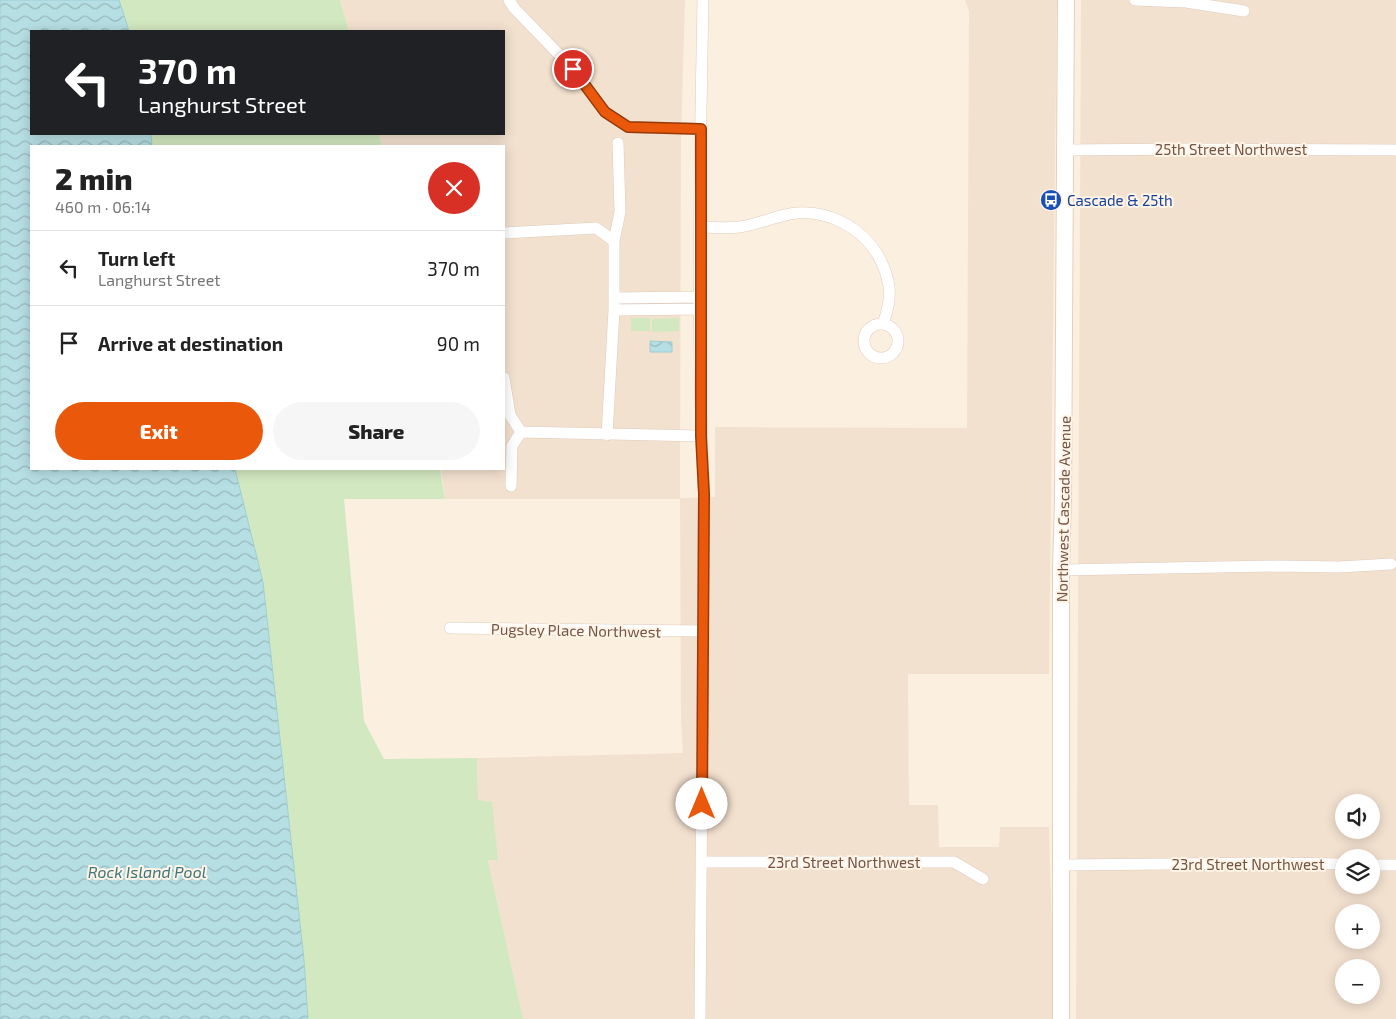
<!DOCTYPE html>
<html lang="en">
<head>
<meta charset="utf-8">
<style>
	body { margin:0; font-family:"Exo 2",sans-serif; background:#f6f6f6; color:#222; height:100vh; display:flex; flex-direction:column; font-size:19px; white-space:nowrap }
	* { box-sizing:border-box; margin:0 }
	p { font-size:16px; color:#767676 }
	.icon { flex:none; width:28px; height:28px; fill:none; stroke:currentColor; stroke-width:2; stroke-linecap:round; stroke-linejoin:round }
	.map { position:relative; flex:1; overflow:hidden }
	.side { position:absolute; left:30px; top:145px; width:475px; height:325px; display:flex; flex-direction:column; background:#fff; border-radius:0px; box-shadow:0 2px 12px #0003 }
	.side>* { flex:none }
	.guide { position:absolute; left:30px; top:30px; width:475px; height:105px; border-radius:0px; box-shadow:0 2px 12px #0003; background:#202124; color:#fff; overflow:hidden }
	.controls { position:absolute; left:1335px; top:794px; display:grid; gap:10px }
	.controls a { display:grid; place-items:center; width:45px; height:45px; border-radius:50%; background:#fff; box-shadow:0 2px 12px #0003; font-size:25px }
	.pin { position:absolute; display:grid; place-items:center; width:42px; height:42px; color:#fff; margin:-21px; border:2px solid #fff; border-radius:50%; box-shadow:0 1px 5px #0007 }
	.me { position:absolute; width:55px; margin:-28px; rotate:0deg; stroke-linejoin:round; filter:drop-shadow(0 0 4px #0008) }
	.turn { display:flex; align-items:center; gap:18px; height:105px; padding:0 25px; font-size:22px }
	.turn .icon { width:65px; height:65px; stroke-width:2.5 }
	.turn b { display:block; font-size:35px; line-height:42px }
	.round { display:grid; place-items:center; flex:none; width:52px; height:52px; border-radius:26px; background:#f6f6f6 }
	.head { display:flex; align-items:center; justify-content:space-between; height:85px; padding:0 25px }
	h1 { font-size:30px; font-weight:800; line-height:38px }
	.primary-button { display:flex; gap:10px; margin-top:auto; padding:10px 25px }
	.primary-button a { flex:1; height:58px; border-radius:30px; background:#ea580c; color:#fff; font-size:20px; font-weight:800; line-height:58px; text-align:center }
	.primary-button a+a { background:#f6f6f6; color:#222 }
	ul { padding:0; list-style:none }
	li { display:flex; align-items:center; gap:15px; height:75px; padding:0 25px; border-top:1px solid #e0e0e0 }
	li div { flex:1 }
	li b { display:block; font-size:19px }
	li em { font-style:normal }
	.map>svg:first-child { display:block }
	.residential { fill:#f3e1cf; fill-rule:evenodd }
	.green { fill:#d2e8c0 }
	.water { fill:url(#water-waves); stroke:#9ccfd6 }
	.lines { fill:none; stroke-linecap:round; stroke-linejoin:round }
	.street-casing { stroke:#dfcbbd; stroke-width:12 }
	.secondary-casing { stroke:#e6cebd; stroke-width:18 }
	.street { stroke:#fff; stroke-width:11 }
	.secondary { stroke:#fff; stroke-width:16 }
	.route-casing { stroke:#983908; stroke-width:12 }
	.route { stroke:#ea580c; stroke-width:9 }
	.labels { text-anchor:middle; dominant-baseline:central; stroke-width:4; stroke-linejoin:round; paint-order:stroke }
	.street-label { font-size:15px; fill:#725548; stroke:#fff4e6 }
	.transit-label { font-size:15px; fill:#164399; stroke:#fff4e6; text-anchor:start }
	.water-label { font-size:16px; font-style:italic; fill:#3f777e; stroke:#fff4e6 }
</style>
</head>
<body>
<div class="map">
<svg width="1396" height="1019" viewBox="0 0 1396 1019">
	<defs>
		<pattern id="water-waves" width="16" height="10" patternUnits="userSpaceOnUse" patternTransform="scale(1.25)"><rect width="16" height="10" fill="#b6dfe4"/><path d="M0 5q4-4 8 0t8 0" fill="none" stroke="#98b8bb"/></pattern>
	</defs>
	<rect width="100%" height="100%" fill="#fbf0e0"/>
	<path class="residential" d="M 340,0 L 685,0 L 681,139 L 680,498 L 715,497 L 715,427 L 967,428 L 969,11 L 965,0 L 1057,0 L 1049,674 L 908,674 L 909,805 L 938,805 L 939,847 L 999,847 L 1000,827 L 1049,827 L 1053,971 L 1053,1019 L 523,1019 L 488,860 L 498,860 L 478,801 L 477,758 L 683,753 L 681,721 L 680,499 L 445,499 L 441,469 L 504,469 L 504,146 L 382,146 L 379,134 L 504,134 L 504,31 L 349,31 Z
		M 1081,0 L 1396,0 L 1396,1019 L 1076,1019 ZM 1344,802 L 1371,802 L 1371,830 L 1344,830 ZM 1344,858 L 1371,858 L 1371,885 L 1344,885 ZM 1344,912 L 1371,912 L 1371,940 L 1344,940 ZM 1344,968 L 1371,968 L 1371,995 L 1344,995 Z"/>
	<path class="green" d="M 119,0 L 340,0 L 349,31 L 129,31 Z
		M 151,134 L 379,134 L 382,146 L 152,146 Z
		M 631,318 L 650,318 L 650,331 L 631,331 Z
		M 679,318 L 679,331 L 652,332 L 652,319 Z
		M 235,469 L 440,469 L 445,499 L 344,499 L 364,721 L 384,759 L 477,758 L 478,800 L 492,802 L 498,860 L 488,860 L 523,1019 L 308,1019 L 304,960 L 263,582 Z"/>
	<path class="water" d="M 0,0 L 119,0 L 129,31 L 31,31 L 31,134 L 151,134 L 152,146 L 31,146 L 31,469 L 235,469 L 263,582 L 304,960 L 308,1019 L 0,1019 Z
		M 650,341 L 672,342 L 672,352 L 650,352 Z"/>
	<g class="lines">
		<g class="street-casing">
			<path id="street" d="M 509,0 L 514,8 L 573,69 L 605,112 L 628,127 L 701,129
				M 1135,0 L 1186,2 L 1244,11
				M 1065,150 L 1193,149 L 1396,150
				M 700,227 C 713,227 726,229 739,227 C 756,225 773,217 790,214 C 826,208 863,227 880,259 C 892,283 892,299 883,324
				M 504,233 L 596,228 L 614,241 L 614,310 L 607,435
				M 614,241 L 620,212 L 618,143
				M 614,298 L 700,297
				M 614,310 L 700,309
				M864 341a17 17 0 1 1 34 0a17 17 0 1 1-34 0Z
				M 504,378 L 510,415 L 521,432 L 701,436
				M 511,486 L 512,446 L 521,432
				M 1061,570 L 1278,566 L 1339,567 L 1391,564
				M 450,628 L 703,631
				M 701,862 L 954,862 L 983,879
				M 1062,865 L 1272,863 L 1344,864
				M 1371,865 L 1396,865
				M 700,1019 L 704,494 C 696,330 700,164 703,0"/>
		</g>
		<g class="secondary-casing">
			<path id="secondary" d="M 1061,1019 L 1061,570 L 1063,497 L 1066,0"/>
		</g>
		<use href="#street" class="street"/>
		<use href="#secondary" class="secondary"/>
	</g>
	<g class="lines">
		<g class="route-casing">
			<path id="route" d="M 573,69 L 605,112 L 628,127 L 701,129 L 701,436 L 704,494 L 702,804"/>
		</g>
		<use href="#route" class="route"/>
	</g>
	<defs>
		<g id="bus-disc" transform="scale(1.125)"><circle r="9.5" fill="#1a4fb4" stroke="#fff4e6"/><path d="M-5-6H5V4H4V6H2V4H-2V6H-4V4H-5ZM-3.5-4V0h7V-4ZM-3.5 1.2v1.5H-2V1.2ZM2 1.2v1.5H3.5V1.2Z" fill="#fff"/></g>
	</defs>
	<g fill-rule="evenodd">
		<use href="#bus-disc" x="1051" y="200"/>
	</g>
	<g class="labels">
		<g class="street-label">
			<text x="1231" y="149">25th Street Northwest</text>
			<text transform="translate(1063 509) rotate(-89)">Northwest Cascade Avenue</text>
			<text transform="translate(576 630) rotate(1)">Pugsley Place Northwest</text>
			<text x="844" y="862">23rd Street Northwest</text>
			<text x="1248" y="864">23rd Street Northwest</text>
		</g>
		<g class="transit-label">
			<text x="1067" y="200">Cascade &amp; 25th</text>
		</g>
		<g class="water-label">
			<text x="147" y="871">Rock Island Pool</text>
		</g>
	</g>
</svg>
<div class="controls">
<a><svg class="icon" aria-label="sound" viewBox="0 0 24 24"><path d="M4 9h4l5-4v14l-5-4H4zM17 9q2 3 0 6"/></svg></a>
<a><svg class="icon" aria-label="layers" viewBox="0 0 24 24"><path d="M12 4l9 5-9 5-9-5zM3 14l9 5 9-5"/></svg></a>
<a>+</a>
<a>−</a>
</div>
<div class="pin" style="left:573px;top:69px;background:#d93025"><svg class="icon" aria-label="arrive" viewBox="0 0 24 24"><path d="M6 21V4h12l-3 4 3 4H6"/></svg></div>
<svg class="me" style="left:702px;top:804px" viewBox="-20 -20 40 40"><circle r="19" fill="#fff"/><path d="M0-13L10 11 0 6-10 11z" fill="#ea580c"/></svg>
<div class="guide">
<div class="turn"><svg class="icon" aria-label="left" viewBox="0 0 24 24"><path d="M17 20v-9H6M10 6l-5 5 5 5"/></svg><div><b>370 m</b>Langhurst Street</div></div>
</div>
<section class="side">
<div class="head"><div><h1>2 min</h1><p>460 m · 06:14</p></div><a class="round" style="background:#d93025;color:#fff"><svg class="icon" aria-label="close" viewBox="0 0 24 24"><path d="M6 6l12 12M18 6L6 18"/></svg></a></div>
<ul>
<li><svg class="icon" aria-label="left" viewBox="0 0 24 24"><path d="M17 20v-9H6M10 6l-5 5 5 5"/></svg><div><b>Turn left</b><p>Langhurst Street</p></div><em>370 m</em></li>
<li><svg class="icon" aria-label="arrive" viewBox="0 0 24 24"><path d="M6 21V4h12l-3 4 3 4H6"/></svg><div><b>Arrive at destination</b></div><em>90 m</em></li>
</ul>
<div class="primary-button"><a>Exit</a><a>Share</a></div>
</section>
</div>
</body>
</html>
